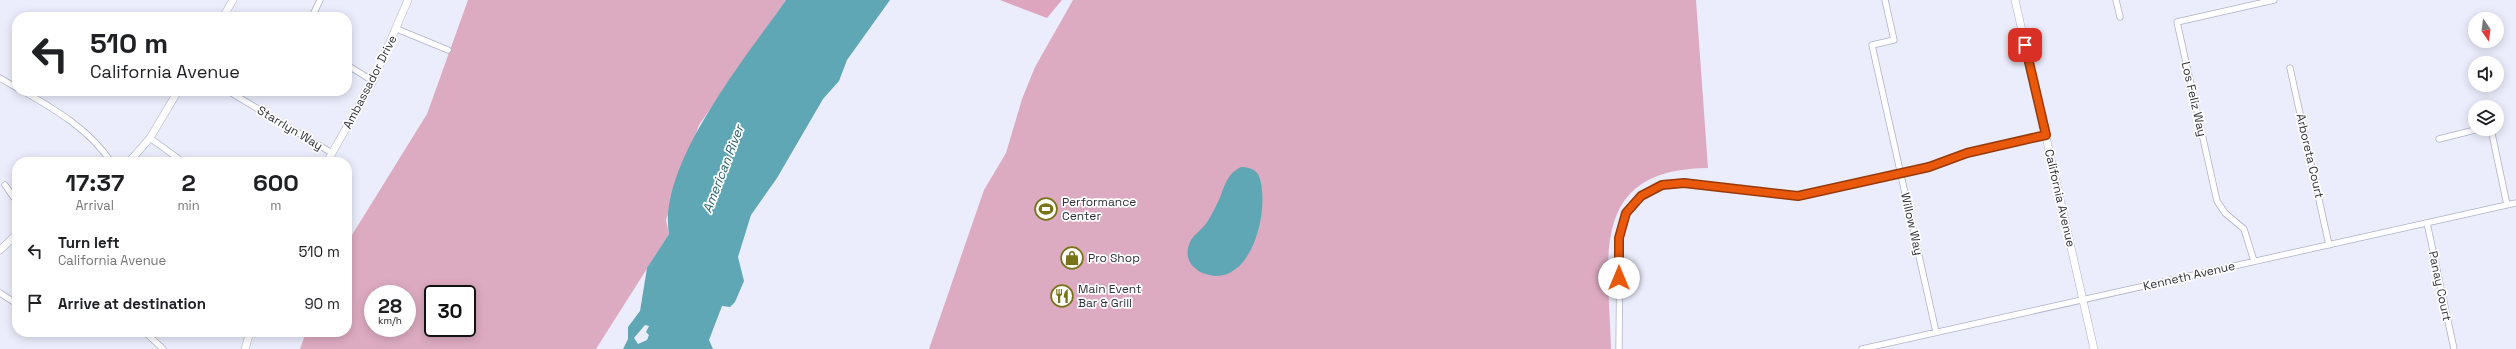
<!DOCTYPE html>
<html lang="en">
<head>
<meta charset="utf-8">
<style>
	body { margin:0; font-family:"Space Grotesk",sans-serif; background:#f6f6f6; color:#202124; height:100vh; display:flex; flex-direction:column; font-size:15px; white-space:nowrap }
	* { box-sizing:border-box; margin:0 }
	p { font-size:13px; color:#757577 }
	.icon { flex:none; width:22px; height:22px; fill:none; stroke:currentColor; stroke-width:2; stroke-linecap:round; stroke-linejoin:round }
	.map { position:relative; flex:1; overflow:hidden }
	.drawer { position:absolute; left:12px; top:157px; width:340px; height:180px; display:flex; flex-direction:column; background:#fff; border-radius:16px; box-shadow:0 2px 10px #0003 }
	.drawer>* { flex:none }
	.banner { position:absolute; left:12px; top:12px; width:340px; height:84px; border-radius:16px; box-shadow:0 2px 10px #0003; background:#fff; color:#202124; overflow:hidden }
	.needle { width:26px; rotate:166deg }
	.fabs { position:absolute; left:2468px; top:12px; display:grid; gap:8px }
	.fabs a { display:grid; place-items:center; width:36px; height:36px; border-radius:50%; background:#fff; box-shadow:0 2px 10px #0003; font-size:20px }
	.speed { position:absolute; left:364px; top:285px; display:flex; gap:8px; font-size:20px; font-weight:700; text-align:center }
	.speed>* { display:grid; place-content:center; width:52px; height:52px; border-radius:50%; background:#fff; box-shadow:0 2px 10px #0003; line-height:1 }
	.speed small { font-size:10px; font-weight:400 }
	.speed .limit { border:2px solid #111; border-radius:6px; background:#fff; color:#111 }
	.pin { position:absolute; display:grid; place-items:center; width:34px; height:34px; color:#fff; margin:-17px; border-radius:8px; box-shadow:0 2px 6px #0006 }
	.me { position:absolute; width:44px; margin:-22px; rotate:0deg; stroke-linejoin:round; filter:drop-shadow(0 0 3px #0008) }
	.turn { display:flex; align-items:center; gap:14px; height:84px; padding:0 12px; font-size:18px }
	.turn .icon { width:52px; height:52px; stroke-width:2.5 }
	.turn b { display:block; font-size:28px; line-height:34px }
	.eta { display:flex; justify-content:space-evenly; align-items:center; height:68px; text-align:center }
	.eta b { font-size:24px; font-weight:600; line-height:28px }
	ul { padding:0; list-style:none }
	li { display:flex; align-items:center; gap:12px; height:52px; padding:0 12px }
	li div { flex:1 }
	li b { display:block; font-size:15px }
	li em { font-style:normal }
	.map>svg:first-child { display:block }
	.green { fill:#ddabc1; fill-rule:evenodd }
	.forest { fill:#dea5be }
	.water { fill:#60a7b5; fill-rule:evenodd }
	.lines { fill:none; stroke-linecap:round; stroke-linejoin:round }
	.minor-casing { stroke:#aeb1c9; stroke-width:7 }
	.tertiary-casing { stroke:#aeb1c9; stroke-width:8 }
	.minor { stroke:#fff; stroke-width:5.5 }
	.tertiary { stroke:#fff; stroke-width:7 }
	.route-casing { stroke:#983908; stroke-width:10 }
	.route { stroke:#ea580c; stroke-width:7 }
	.labels { text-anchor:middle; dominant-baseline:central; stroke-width:3.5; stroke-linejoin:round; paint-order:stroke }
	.street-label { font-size:12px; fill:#2f303a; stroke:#fff }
	.poi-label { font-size:12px; fill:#2f303a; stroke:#fff; text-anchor:start }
	.water-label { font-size:13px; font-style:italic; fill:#26616c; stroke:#fff }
</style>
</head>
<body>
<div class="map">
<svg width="2516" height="349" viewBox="0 0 2516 349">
	<rect width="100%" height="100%" fill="#ebedfc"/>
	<path class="green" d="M 468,0 L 786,0 L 699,125 L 666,220 L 669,234 L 596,349 L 300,349 L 306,332 L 347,332 L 347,243 L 427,114 ZM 373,294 L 407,294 L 407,328 L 373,328 ZM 433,294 L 467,294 L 467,328 L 433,328 Z
		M 1073,0 L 1696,0 L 1708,168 C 1586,169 1609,262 1611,349 L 929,349 L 984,190 L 1006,153 L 1022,99 L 1035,67 Z"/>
	<path class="forest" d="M 1000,0 L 1062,0 L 1047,18 Z"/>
	<path class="water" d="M 786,0 L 890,0 L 847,60 L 839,81 L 823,99 L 777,178 L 751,215 L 738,257 L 744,281 L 735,302 L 730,307 L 722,306 L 709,340 L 713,349 L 623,349 L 628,339 L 628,327 L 640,311 L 647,268 L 669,234 C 657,165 747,56 786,0 ZM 645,325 L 649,326 L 646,332 L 649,335 L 647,340 L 638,344 L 634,338 Z
		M 1241,167 C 1248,167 1256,169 1259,176 C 1270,205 1255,276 1216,276 C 1197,275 1180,261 1191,240 C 1195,234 1201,230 1205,225 C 1209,220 1213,212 1216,206 C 1224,192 1224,175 1241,167 Z"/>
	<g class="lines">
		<g class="minor-casing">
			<path id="minor" d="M 1885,0 L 1894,40 L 1872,45 L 1936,332
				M 2116,0 L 2120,17
				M 312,17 L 320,0
				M 397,29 L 448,50
				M 347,65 L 373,81
				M 2290,68 L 2329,245
				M 0,78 L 17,88
				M 23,91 C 56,110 90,130 111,162
				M 228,91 L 332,153
				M 2491,129 L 2507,205
				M 150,138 L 183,162
				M 2439,139 L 2479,129
				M 5,185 L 17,202
				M 2427,223 L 2454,349
				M 2254,261 L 2244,229 L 2225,213 L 2217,201 L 2177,22 L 2274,0
				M 0,293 L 17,304
				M 145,332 L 163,349
				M 1619,349 L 1620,231 C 1628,200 1652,183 1684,183 L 1798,196 L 1929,167 L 1967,153 L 2046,135
				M 1862,349 L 2516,203"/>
		</g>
		<g class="tertiary-casing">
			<path id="tertiary" d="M 2015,0 L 2094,349
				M 223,17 L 233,0
				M 129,162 L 150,138 L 178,91
				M 327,162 L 373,81 L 408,0
				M 0,250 L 17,234
				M 245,349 L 250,332"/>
		</g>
		<use href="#minor" class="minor"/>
		<use href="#tertiary" class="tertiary"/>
	</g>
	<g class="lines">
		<g class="route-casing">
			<path id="route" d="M 1619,278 L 1619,238 L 1626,213 L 1641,196 L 1662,185 L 1684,183 L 1798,196 L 1929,167 L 1967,153 L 2046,135 L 2025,45"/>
		</g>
		<use href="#route" class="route"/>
	</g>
	<defs>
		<g id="stadium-ring" transform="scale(1.15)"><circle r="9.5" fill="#fff" stroke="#787316" stroke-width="1.5"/><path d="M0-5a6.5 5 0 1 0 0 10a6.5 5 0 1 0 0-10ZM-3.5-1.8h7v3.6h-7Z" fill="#787316"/></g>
		<g id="shop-ring" transform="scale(1.15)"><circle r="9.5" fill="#fff" stroke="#787316" stroke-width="1.5"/><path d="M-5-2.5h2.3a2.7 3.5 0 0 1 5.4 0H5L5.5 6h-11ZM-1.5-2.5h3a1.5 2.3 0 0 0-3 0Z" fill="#787316"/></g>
		<g id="restaurant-ring" transform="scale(1.15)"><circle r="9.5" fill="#fff" stroke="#787316" stroke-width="1.5"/><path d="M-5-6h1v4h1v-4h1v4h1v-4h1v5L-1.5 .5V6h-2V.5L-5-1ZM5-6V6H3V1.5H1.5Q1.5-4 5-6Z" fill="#787316"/></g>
	</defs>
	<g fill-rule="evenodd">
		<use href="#stadium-ring" x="1046" y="209"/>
		<use href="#shop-ring" x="1072" y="258"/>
		<use href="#restaurant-ring" x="1062" y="296"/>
	</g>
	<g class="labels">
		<g class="street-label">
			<text transform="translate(370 82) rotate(-63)">Ambassador Drive</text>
			<text transform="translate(2194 99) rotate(77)">Los Feliz Way</text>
			<text transform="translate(290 128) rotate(31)">Starrlyn Way</text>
			<text transform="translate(2310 156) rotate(77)">Arboreta Court</text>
			<text transform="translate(2060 198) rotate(77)">California Avenue</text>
			<text transform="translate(1912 224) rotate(77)">Willow Way</text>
			<text transform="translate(2189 276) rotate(-13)">Kenneth Avenue</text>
			<text transform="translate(2440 286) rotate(78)">Panay Court</text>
		</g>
		<g class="poi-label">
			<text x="1062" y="202">Performance<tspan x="1062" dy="14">Center</tspan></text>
			<text x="1088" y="258">Pro Shop</text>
			<text x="1078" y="289">Main Event<tspan x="1078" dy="14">Bar &amp; Grill</tspan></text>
		</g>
		<g class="water-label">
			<text transform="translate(723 169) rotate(-69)">American River</text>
		</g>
	</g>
</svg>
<div class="fabs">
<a><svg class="needle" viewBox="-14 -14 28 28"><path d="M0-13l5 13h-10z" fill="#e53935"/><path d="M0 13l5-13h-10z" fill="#757577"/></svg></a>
<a><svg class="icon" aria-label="sound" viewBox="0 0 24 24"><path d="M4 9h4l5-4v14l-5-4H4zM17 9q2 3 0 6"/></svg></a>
<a><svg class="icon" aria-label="layers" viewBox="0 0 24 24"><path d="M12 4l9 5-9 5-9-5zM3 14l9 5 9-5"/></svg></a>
</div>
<div class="speed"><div>28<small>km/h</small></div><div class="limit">30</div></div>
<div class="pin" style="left:2025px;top:45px;background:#d93025"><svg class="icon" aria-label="arrive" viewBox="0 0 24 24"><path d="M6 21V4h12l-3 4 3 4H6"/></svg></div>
<svg class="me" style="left:1619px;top:278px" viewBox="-20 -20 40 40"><circle r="19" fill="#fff"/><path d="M0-13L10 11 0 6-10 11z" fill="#ea580c"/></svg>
<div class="banner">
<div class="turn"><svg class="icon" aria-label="left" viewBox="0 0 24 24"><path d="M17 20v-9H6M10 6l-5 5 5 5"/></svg><div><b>510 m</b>California Avenue</div></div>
</div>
<section class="drawer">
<div class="eta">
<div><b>17:37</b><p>Arrival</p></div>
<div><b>2</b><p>min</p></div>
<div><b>600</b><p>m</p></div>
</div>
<ul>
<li><svg class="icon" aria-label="left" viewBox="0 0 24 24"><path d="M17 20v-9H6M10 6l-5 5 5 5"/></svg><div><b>Turn left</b><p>California Avenue</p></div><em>510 m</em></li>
<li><svg class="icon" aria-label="arrive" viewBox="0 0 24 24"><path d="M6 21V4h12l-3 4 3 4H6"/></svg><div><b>Arrive at destination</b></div><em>90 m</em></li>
</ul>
</section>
</div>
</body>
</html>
